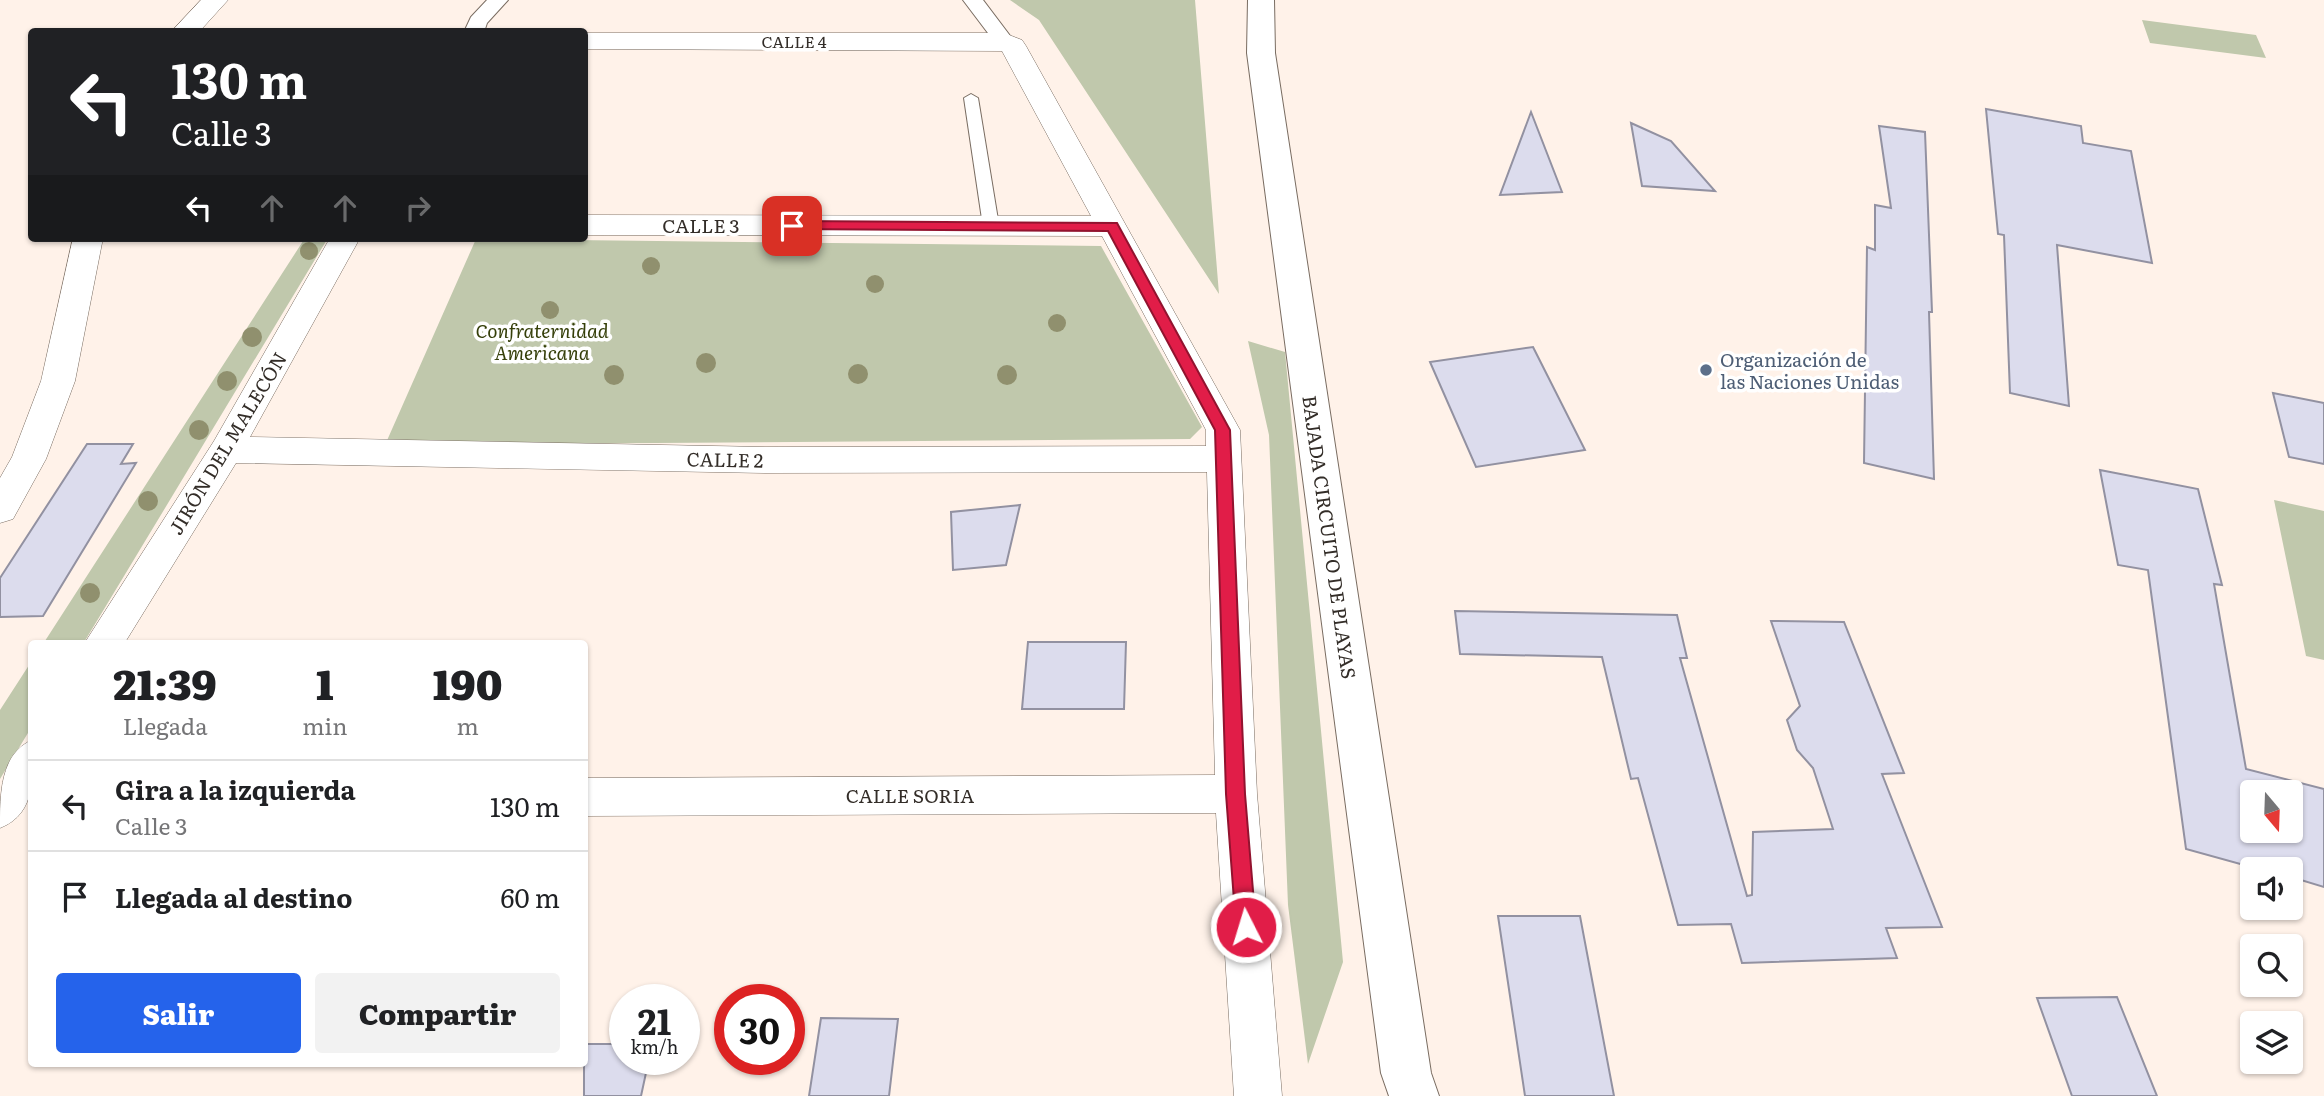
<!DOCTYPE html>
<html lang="es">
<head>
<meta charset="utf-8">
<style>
	body { margin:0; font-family:Literata,serif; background:#f2f2f2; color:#202124; height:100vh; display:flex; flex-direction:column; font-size:26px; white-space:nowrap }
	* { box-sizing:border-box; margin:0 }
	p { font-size:23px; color:#757577 }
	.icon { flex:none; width:38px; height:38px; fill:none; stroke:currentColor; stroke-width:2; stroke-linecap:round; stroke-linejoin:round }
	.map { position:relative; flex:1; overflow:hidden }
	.side { position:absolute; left:28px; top:640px; width:560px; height:427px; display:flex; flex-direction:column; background:#fff; border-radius:7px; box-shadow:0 2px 5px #0004 }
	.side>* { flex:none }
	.banner { position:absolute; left:28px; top:28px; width:560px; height:214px; border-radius:7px; box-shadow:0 2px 5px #0004; background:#202124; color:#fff; overflow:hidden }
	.needle { width:46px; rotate:161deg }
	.tools { position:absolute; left:2240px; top:780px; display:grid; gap:14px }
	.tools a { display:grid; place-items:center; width:63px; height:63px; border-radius:7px; background:#fff; box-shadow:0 2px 5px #0004; font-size:35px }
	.speed { position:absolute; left:609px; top:984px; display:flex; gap:14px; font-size:35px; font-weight:700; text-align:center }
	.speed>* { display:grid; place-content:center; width:91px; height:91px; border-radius:50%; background:#fff; box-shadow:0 2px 5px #0004; line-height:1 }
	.speed small { font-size:18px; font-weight:400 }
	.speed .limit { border:10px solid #d22; background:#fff; color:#111 }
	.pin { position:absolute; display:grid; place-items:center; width:60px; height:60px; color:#fff; margin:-30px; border-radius:14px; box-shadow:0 4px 10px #0006 }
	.me { position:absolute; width:77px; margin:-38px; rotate:355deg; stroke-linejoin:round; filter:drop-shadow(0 0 5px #0008) }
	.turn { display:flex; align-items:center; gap:24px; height:147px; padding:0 28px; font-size:32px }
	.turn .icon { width:91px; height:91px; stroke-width:2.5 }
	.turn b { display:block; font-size:49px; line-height:60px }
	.lanes { display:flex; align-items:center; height:66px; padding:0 28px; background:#0003; justify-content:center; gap:35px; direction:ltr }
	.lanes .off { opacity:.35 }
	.eta { display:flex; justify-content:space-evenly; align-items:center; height:119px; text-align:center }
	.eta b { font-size:42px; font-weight:800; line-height:49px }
	.primary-button { display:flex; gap:14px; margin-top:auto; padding:14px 28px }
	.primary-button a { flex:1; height:80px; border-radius:7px; background:#2563eb; color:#fff; font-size:28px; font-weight:800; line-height:80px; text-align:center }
	.primary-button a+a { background:#f2f2f2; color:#202124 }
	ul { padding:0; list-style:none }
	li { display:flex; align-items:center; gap:21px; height:91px; padding:0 28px; border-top:2px solid #e0e0e0 }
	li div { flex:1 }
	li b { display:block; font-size:26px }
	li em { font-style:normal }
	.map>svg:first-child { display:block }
	.green { fill:#c0c8ac }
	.building { fill:#dcdced; stroke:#9291a1; stroke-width:2; fill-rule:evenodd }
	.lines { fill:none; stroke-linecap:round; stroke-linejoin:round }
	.service-casing { stroke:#796c61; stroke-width:2 }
	.pedestrian-casing { stroke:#796c61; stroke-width:2 }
	.minor-casing { stroke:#796c61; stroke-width:1 }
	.secondary-casing { stroke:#796c61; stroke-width:2 }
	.service { fill:#fff; fill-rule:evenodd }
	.pedestrian { fill:#fff; fill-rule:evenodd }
	.minor { fill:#fff; fill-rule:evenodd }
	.secondary { fill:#fff; fill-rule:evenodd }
	.tree { fill:#90906e }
	.route { fill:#e11d48; stroke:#92132f; stroke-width:2 }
	.service-dot { fill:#5c6f8a; stroke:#fff; stroke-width:2.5 }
	.labels { text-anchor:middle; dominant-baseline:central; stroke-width:7; stroke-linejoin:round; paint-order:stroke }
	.far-street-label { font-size:16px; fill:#332d28; stroke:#fff }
	.street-label { font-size:19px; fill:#332d28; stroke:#fff }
	.park-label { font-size:19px; font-style:italic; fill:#353f09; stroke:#fff }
	.service-label { font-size:19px; fill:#4e5e75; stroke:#fff; text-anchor:start }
</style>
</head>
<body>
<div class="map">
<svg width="2324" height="1096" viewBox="0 0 2324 1096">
	<rect width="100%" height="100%" fill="#fff2e9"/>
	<path class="green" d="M 1010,0 L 1195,0 L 1219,294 L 1039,20 Z
		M 2142,20 L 2256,35 L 2266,58 L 2150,43 Z
		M 305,238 L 328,238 L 83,644 L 43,644 Z
		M 476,239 L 1101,246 L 1202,427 L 1190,439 L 385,445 Z
		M 1248,341 L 1285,352 L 1343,962 L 1308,1064 L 1288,905 L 1269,435 Z
		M 2274,500 L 2324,511 L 2324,660 L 2306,656 Z
		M 31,662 L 31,728 L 0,779 L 0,710 Z"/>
	<path class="building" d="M 1986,109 L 2081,126 L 2083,143 L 2131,151 L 2152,263 L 2057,245 L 2069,406 L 2010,393 L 2004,235 L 1998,234 Z
		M 1531,112 L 1562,192 L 1500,195 Z
		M 1631,123 L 1671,141 L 1715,191 L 1642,186 Z
		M 1879,126 L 1925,132 L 1932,312 L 1929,312 L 1934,479 L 1864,463 L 1867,247 L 1875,250 L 1875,205 L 1891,208 Z
		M 1533,347 L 1585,450 L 1476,467 L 1430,362 Z
		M 2273,393 L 2324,403 L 2324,464 L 2289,457 Z
		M 87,444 L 133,444 L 121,464 L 136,463 L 43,616 L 0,617 L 0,578 Z
		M 2100,470 L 2198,489 L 2222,585 L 2214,584 L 2246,769 L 2324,789 L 2324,887 L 2291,877 L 2291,870 L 2262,870 L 2186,849 L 2148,570 L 2118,565 ZM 2252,793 L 2291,793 L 2291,831 L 2252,831 Z
		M 1020,505 L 1006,565 L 953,570 L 951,512 Z
		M 1455,611 L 1677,615 L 1687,658 L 1680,658 L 1747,896 L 1752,895 L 1753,832 L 1833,829 L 1813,768 L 1797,750 L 1787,720 L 1800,706 L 1771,621 L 1844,622 L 1904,773 L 1882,774 L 1942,927 L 1886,928 L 1897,958 L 1742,963 L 1731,924 L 1678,925 L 1638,778 L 1631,779 L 1602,657 L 1460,654 Z
		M 1028,642 L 1126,642 L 1124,709 L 1022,709 Z
		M 1498,916 L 1580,916 L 1614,1096 L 1525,1096 Z
		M 2117,997 L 2157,1096 L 2072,1096 L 2037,998 Z
		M 821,1018 L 898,1019 L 889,1096 L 809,1096 Z
		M 584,1044 L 625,1044 L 625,1059 L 649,1059 L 641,1096 L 584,1096 Z"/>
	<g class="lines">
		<g class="service-casing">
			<path id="service" d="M 971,94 L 978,98 L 999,226 L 991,231 L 983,226 L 964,98 Z"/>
		</g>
		<g class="pedestrian-casing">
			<path id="pedestrian" d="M 487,0 L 508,0 L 487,23 L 484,32 L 464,32 L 471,17 Z
				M 963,0 L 983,0 L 1014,41 L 1011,45 L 997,45 Z"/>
		</g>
		<g class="minor-casing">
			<path id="minor" d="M 201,0 L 228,0 L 199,32 L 171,32 Z
				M 584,33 L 1004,33 L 1022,40 L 1026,46 L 1240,430 L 1257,794 L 1282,1096 L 1234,1096 L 1216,813 L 584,816 L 584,778 L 1215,775 L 1207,472 L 765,473 L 236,463 L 124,644 L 84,644 L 214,441 L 330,238 L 360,238 L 250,437 L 765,447 L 1206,446 L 1206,430 L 1102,236 L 584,235 L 584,215 L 1091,216 L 1002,51 L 584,49 Z
				M 73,238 L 103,238 L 75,381 L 46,459 L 13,519 L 0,523 L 0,478 L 12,457 L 41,381 Z
				M 32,740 C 32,774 38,813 0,828 C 0,794 0,754 32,740 Z"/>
		</g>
		<g class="secondary-casing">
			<path id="secondary" d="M 1248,0 L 1274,0 L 1275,53 L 1431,1073 L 1439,1096 L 1389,1096 L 1381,1073 L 1247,53 Z"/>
		</g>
		<use href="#service" class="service"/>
		<use href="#pedestrian" class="pedestrian"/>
		<use href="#minor" class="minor"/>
		<use href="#secondary" class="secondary"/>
	</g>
	<g class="tree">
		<circle cx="309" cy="251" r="9"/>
		<circle cx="651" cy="266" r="9"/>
		<circle cx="875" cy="284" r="9"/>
		<circle cx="550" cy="310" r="9"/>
		<circle cx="1057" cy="323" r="9"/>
		<circle cx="252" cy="337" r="10"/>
		<circle cx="706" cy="363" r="10"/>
		<circle cx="858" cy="374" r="10"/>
		<circle cx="614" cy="375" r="10"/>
		<circle cx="1007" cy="375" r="10"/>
		<circle cx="227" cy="381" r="10"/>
		<circle cx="199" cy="430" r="10"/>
		<circle cx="148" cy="501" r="10"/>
		<circle cx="90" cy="593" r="10"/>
	</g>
	<path class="route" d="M 792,221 L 1117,223 L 1230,430 L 1245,794 L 1256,927 L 1253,933 L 1246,936 L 1239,933 L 1236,927 L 1226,794 L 1215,430 L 1108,231 L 788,229 L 786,226 Z"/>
	<circle class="service-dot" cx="1706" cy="370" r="7"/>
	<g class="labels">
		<g class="far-street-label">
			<text x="794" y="41">CALLE 4</text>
		</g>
		<g class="street-label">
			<text x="701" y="225">CALLE 3</text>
			<text transform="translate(227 443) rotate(-59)">JIRÓN DEL MALECÓN</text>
			<text transform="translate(725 459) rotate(1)">CALLE 2</text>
			<text transform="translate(1330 537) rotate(82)">BAJADA CIRCUITO DE PLAYAS</text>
			<text x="910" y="795">CALLE SORIA</text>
		</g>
		<g class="park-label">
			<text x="542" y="330">Confraternidad<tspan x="542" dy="22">Americana</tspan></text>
		</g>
		<g class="service-label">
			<text x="1720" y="359">Organización de<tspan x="1720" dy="22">las Naciones Unidas</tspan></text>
		</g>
	</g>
</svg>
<div class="tools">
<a><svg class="needle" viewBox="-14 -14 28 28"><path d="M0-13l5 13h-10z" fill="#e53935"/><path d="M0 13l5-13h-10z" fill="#757577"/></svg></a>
<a><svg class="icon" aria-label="sound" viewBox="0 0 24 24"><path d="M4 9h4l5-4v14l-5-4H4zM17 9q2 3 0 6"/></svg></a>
<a><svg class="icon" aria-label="search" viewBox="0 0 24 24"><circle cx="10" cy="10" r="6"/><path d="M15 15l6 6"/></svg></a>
<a><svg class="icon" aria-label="layers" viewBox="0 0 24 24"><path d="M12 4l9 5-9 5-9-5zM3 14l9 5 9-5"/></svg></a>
</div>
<div class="speed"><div>21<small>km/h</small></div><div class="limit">30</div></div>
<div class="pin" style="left:792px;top:226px;background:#d93025"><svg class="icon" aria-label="arrive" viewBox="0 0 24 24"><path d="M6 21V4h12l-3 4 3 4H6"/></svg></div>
<svg class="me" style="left:1246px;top:927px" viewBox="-20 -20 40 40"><circle r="17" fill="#e11d48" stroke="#fff" stroke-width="3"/><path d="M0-11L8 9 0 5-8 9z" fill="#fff"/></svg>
<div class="banner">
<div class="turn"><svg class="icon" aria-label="left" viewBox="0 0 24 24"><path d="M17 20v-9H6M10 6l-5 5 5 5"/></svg><div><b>130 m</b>Calle 3</div></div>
<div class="lanes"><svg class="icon" aria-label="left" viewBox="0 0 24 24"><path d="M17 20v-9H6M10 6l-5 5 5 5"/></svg><svg class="icon off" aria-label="ahead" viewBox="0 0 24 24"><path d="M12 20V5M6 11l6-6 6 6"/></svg><svg class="icon off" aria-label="ahead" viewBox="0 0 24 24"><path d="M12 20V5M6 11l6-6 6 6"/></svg><svg class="icon off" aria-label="right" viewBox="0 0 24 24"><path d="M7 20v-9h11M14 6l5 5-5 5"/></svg></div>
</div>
<section class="side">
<div class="eta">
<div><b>21:39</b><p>Llegada</p></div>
<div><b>1</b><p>min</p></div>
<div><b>190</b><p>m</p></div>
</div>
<ul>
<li><svg class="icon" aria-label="left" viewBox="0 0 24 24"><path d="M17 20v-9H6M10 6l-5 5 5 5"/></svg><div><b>Gira a la izquierda</b><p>Calle 3</p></div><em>130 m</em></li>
<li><svg class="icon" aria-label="arrive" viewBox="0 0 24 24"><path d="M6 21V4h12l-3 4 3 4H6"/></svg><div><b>Llegada al destino</b></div><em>60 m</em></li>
</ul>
<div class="primary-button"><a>Salir</a><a>Compartir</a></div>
</section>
</div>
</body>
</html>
